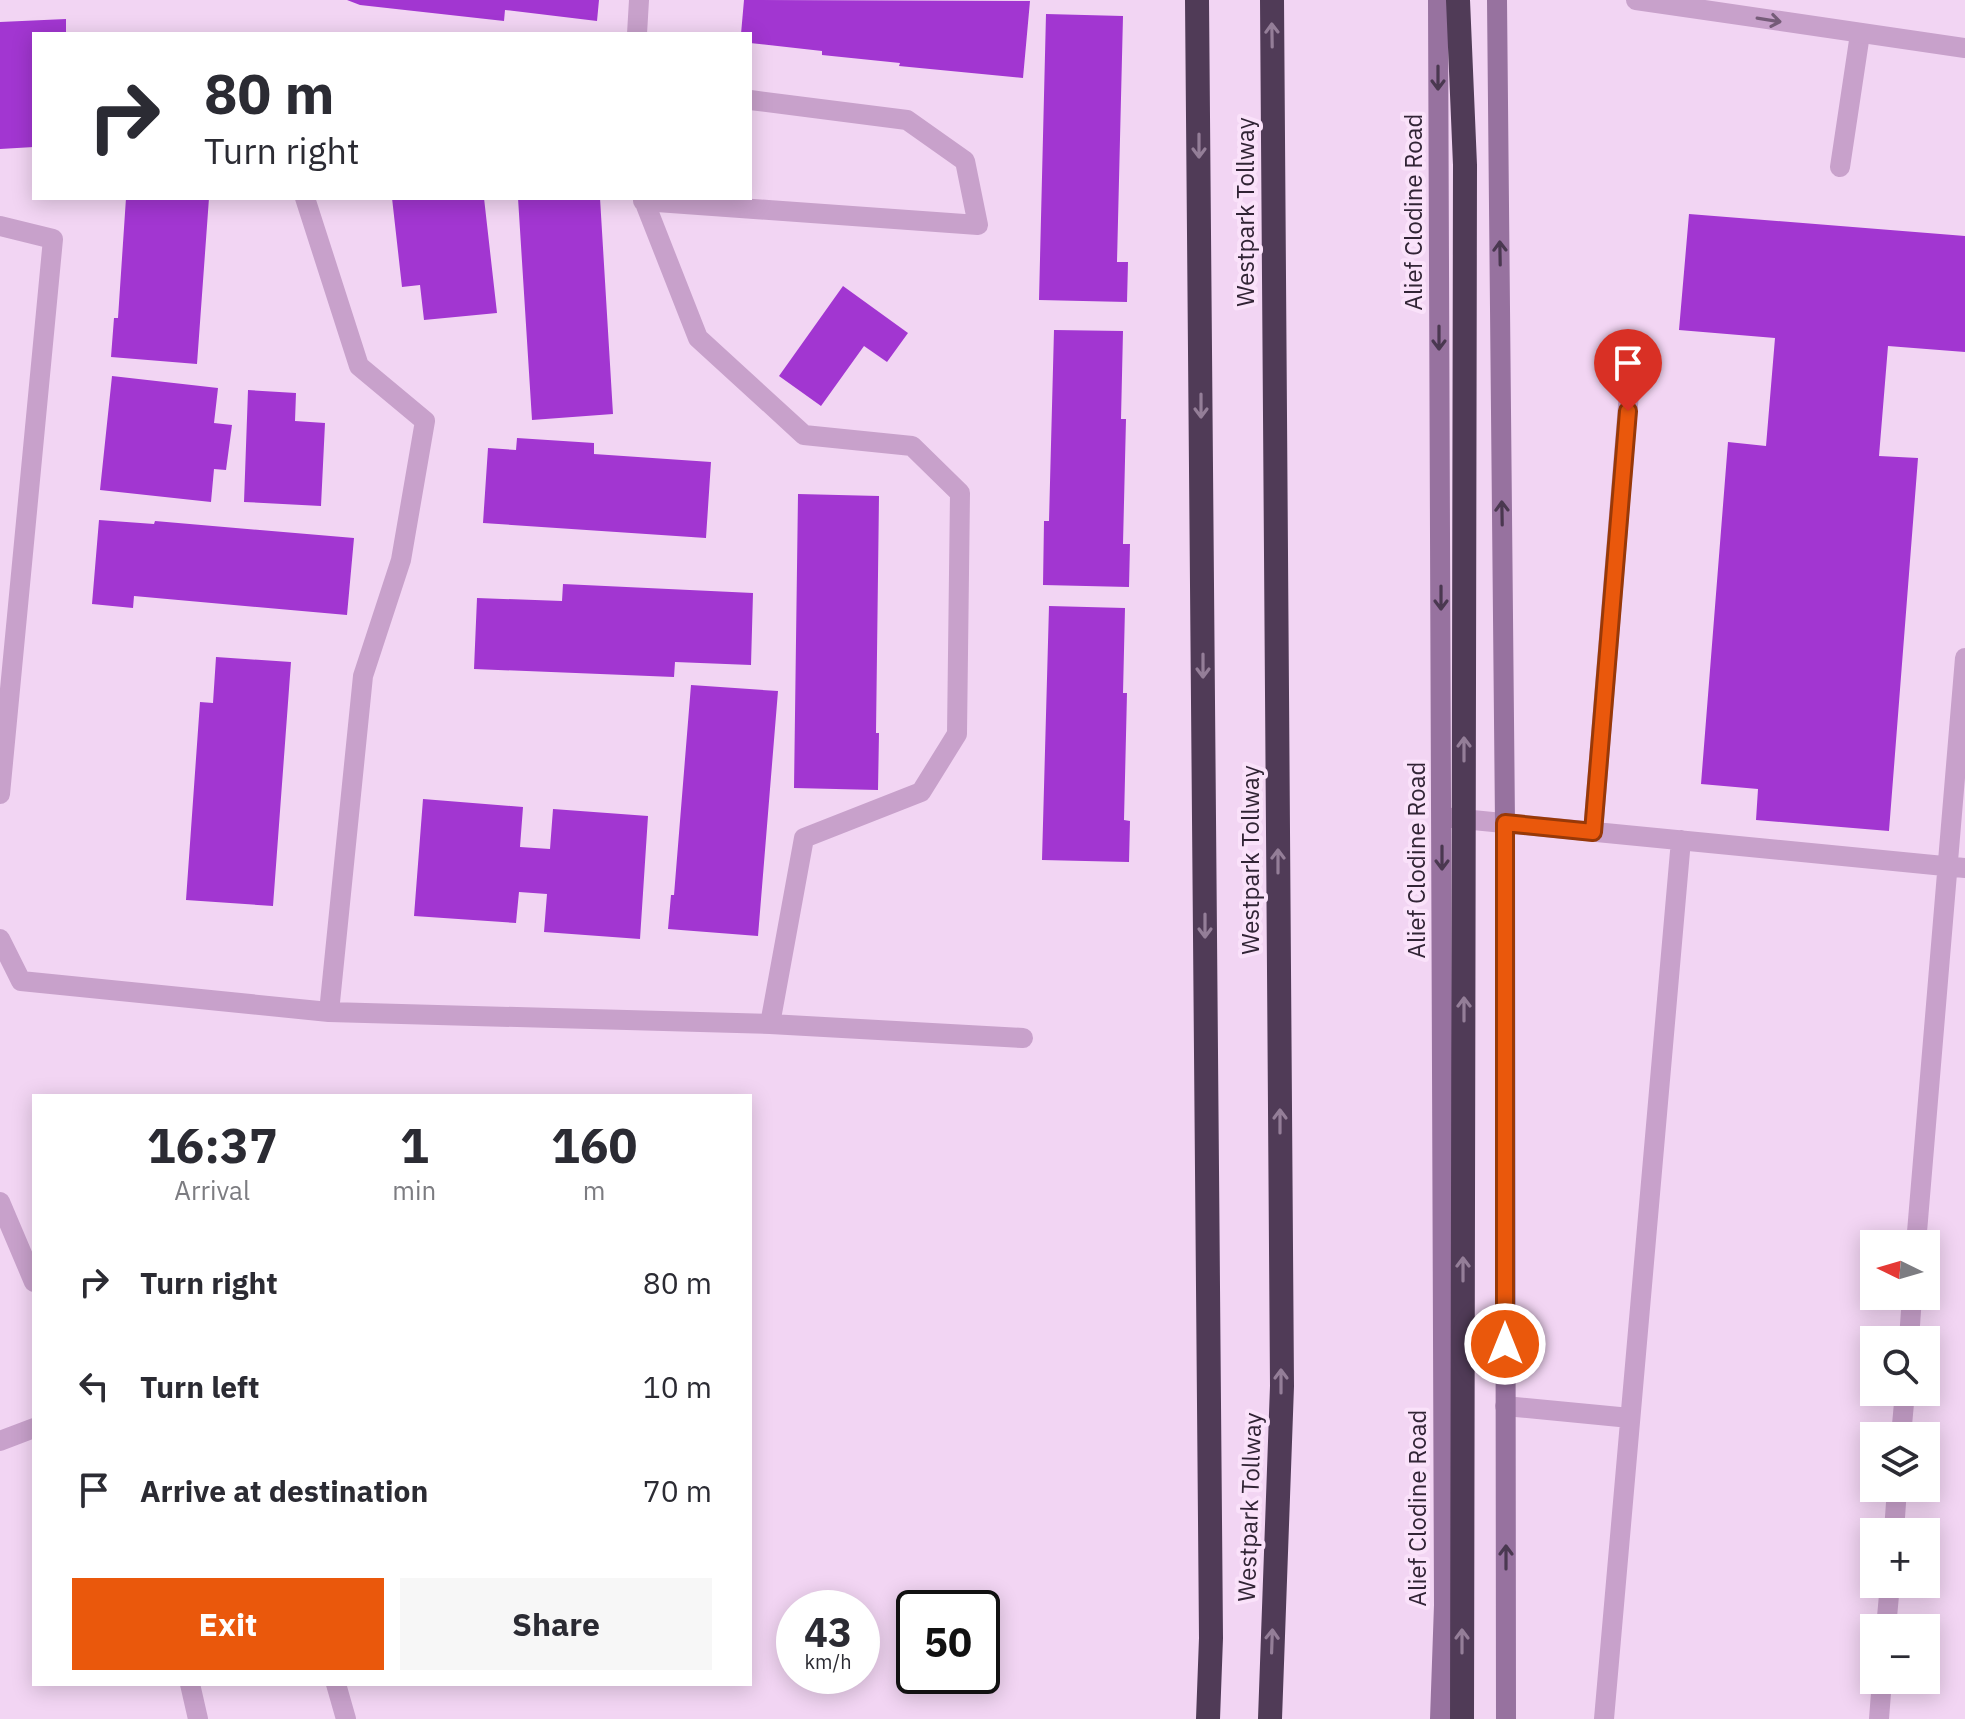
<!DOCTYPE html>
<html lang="en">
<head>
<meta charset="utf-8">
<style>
	body { margin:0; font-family:"IBM Plex Sans",sans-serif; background:#f7f7f7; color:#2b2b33; height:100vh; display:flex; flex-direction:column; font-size:30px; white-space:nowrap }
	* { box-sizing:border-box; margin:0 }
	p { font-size:26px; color:#7c7c81 }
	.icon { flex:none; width:44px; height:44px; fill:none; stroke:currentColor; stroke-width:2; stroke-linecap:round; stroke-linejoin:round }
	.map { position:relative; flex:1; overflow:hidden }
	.panel { position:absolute; left:32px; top:1094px; width:720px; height:592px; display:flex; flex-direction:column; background:#fff; border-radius:0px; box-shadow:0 4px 20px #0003 }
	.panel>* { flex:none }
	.hud { position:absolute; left:32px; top:32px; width:720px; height:168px; border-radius:0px; box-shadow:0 4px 20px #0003; background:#fff; color:#2b2b33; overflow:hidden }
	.needle { width:52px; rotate:275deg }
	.controls { position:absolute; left:1860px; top:1230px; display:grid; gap:16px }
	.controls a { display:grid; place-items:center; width:80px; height:80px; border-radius:0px; background:#fff; box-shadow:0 4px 20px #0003; font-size:40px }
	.speed { position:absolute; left:776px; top:1590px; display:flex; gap:16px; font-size:40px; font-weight:700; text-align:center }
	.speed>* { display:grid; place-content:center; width:104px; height:104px; border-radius:50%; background:#fff; box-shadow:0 4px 20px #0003; line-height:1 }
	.speed small { font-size:20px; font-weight:400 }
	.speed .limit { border:4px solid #111; border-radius:12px; background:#fff; color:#111 }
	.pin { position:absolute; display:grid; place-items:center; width:68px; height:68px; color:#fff; margin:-82px -34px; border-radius:50% 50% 50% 0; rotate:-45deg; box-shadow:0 0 8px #0007 }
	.pin .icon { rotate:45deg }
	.me { position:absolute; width:88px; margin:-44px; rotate:0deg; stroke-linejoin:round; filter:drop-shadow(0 0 6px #0008) }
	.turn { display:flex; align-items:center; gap:28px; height:168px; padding:0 40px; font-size:36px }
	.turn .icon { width:104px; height:104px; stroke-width:2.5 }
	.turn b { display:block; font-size:56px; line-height:68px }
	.eta { display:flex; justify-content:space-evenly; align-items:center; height:136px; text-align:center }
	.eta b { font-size:48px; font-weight:800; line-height:56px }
	.cta { display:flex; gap:16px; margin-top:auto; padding:16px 40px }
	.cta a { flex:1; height:92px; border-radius:0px; background:#ea580c; color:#fff; font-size:32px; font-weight:800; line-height:92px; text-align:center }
	.cta a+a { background:#f7f7f7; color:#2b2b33 }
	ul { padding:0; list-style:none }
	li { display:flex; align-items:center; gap:24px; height:104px; padding:0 40px }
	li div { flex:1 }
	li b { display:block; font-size:30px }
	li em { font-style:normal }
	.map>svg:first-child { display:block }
	.building { fill:#a236d1 }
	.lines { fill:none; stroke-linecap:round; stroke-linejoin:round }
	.service { stroke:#c8a1cb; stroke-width:20 }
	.tertiary { stroke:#c8a1cb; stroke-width:20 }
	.secondary { stroke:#97729f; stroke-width:20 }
	.motorway { stroke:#503b57; stroke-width:24 }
	.oneway { stroke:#755c78 }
	.oneway2 { stroke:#947e98 }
	.oneway3 { stroke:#4a3850 }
	.route-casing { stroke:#983908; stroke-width:20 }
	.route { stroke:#ea580c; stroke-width:14 }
	.labels { text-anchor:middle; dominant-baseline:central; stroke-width:8; stroke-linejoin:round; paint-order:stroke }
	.street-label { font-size:24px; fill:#312435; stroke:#fae2fa }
</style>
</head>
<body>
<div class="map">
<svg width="1965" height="1719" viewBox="0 0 1965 1719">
	<rect width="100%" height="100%" fill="#f2d5f3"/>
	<path class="building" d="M 347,0 L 599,0 L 597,21 L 505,10 L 504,21 L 360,5 Z
		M 744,0 L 1030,1 L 1023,78 L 899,66 L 900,63 L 822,55 L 822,51 L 750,43 L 750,34 L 741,34 Z
		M 1046,14 L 1123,16 L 1117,262 L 1128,262 L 1127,302 L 1039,300 Z
		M 66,19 L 66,34 L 34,34 L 34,147 L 0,149 L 0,22 Z
		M 126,198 L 209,198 L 197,364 L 111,357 L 114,318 L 118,318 Z
		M 392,198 L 484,198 L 497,313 L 424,320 L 420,285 L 402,287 Z
		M 518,198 L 600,198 L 613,414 L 532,420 Z
		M 1689,214 L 1965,236 L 1965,352 L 1888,346 L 1879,456 L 1918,458 L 1889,831 L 1756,820 L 1758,789 L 1701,784 L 1728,442 L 1766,446 L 1775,338 L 1679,330 Z
		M 843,286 L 908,333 L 887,362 L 864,346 L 821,406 L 779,376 Z
		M 1054,330 L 1123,331 L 1121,419 L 1126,419 L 1123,544 L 1130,544 L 1129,587 L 1043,585 L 1044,521 L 1049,521 Z
		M 112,376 L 218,388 L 214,423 L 232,425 L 226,470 L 214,469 L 211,502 L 100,490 Z
		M 248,390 L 296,393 L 295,421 L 325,423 L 321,506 L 244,502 Z
		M 517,438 L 594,443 L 594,454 L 711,462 L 706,538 L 483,523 L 488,448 L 516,450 Z
		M 798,494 L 879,496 L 876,733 L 879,733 L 878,790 L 794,788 Z
		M 99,520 L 154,524 L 155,521 L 354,538 L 347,615 L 134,596 L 133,608 L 92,604 Z
		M 563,584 L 753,593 L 751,665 L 675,662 L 674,677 L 474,669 L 477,598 L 562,601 Z
		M 1049,606 L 1125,608 L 1123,693 L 1127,693 L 1124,820 L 1130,821 L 1129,862 L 1042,860 Z
		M 216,657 L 291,662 L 273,906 L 186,900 L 200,702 L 213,703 Z
		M 691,685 L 778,691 L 758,936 L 668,929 L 671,895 L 674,895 Z
		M 423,799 L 523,807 L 520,847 L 550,849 L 553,809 L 648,816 L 640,939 L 544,932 L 547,894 L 519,892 L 516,923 L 414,916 Z"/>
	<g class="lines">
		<path class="service" d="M 637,34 L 639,0
			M 1840,167 L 1860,34
			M 305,198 L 359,366 L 425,421 L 401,560 L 363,676 L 329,1012
			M 643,198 L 698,338 L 804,435 L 912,446 L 960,493 L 957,734 L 921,792 L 804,838 L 770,1024
			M 643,201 L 978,225 L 965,161 L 907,120 L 750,100
			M 0,226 L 53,239 L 0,794
			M 1442,817 L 1965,868
			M 1593,832 L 1630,381
			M 0,939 L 21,981 L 329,1012 L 770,1024 L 1023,1038
			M 1916,1244 L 1965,658
			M 1909,1340 L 1912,1296
			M 1505,1406 L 1630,1418
			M 1901,1436 L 1905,1392
			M 0,1441 L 34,1428
			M 1894,1532 L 1897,1488
			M 1886,1628 L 1890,1584
			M 336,1684 L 346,1719
			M 1604,1719 L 1681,840
			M 1879,1719 L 1882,1680"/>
		<path class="tertiary" d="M 1636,0 L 1965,48
			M 0,1202 L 34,1282
			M 190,1684 L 198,1719"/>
		<path class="secondary" d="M 1438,0 L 1444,1605 L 1440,1719
			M 1497,0 L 1505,823 L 1506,1719"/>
		<path class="motorway" d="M 1197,0 L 1211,1638 L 1208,1719
			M 1458,0 L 1465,165 L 1462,1719
			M 1270,1719 L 1282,1386 L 1272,0"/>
	</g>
	<defs><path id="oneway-shaft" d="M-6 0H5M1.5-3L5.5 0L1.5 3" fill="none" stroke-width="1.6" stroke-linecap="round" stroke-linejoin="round" transform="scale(2)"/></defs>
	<use class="oneway" href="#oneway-shaft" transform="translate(1769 20) rotate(9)"/>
	<g class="oneway2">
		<use href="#oneway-shaft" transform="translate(1272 35) rotate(-91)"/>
		<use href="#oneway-shaft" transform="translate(1199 146) rotate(90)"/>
		<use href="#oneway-shaft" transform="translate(1201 406) rotate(90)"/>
		<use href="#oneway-shaft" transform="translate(1203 666) rotate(90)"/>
		<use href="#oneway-shaft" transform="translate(1464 749) rotate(-90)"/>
		<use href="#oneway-shaft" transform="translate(1278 861) rotate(-90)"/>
		<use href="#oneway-shaft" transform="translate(1205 926) rotate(90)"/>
		<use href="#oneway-shaft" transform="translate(1464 1009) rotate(-90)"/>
		<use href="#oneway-shaft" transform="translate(1280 1121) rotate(-90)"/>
		<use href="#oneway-shaft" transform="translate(1463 1269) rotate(-90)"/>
		<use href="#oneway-shaft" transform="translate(1281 1381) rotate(-90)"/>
		<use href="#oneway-shaft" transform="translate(1272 1641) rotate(-88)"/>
		<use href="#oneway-shaft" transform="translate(1462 1641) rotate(-90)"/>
	</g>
	<g class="oneway3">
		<use href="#oneway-shaft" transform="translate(1438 78) rotate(90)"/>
		<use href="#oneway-shaft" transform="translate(1500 253) rotate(-91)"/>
		<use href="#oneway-shaft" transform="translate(1439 338) rotate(90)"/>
		<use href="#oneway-shaft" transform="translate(1502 513) rotate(-91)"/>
		<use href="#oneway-shaft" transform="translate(1441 598) rotate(90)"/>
		<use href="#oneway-shaft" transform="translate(1442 858) rotate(90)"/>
		<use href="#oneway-shaft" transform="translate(1506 1557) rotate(-90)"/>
	</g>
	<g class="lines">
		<g class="route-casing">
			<path id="route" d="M 1505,1344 L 1505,823 L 1593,832 L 1628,411"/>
		</g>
		<use href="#route" class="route"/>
	</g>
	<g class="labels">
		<g class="street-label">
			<text transform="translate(1245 212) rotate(-90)">Westpark Tollway</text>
			<text transform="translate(1413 212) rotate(-90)">Alief Clodine Road</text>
			<text transform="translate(1250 860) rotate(-90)">Westpark Tollway</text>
			<text transform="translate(1416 860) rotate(-90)">Alief Clodine Road</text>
			<text transform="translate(1249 1507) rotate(-88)">Westpark Tollway</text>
			<text transform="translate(1417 1508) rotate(-90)">Alief Clodine Road</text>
		</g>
	</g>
</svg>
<div class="controls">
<a><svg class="needle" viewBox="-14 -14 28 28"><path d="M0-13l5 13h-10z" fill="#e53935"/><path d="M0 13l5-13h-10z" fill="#7c7c81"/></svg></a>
<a><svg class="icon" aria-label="search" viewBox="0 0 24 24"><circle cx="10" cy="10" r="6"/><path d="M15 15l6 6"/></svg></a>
<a><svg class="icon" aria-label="layers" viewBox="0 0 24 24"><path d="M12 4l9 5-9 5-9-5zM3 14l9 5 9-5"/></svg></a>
<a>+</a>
<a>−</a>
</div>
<div class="speed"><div>43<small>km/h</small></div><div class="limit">50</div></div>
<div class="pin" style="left:1628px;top:411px;background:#d93025"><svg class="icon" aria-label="arrive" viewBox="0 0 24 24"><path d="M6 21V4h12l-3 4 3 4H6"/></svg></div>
<svg class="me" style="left:1505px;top:1344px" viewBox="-20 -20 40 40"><circle r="17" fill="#ea580c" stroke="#fff" stroke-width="3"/><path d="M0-11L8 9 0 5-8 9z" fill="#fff"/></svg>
<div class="hud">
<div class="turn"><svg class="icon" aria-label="right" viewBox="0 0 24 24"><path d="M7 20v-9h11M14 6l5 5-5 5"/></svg><div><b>80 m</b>Turn right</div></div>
</div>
<section class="panel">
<div class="eta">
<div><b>16:37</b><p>Arrival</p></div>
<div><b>1</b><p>min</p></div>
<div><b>160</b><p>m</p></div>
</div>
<ul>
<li><svg class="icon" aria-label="right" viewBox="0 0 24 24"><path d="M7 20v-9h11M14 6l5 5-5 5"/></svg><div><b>Turn right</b></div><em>80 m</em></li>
<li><svg class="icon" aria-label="left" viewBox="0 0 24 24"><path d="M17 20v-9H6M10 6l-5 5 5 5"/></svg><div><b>Turn left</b></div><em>10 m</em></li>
<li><svg class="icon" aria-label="arrive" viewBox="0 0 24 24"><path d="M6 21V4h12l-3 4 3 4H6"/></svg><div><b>Arrive at destination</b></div><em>70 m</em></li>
</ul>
<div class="cta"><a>Exit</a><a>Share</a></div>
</section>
</div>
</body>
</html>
